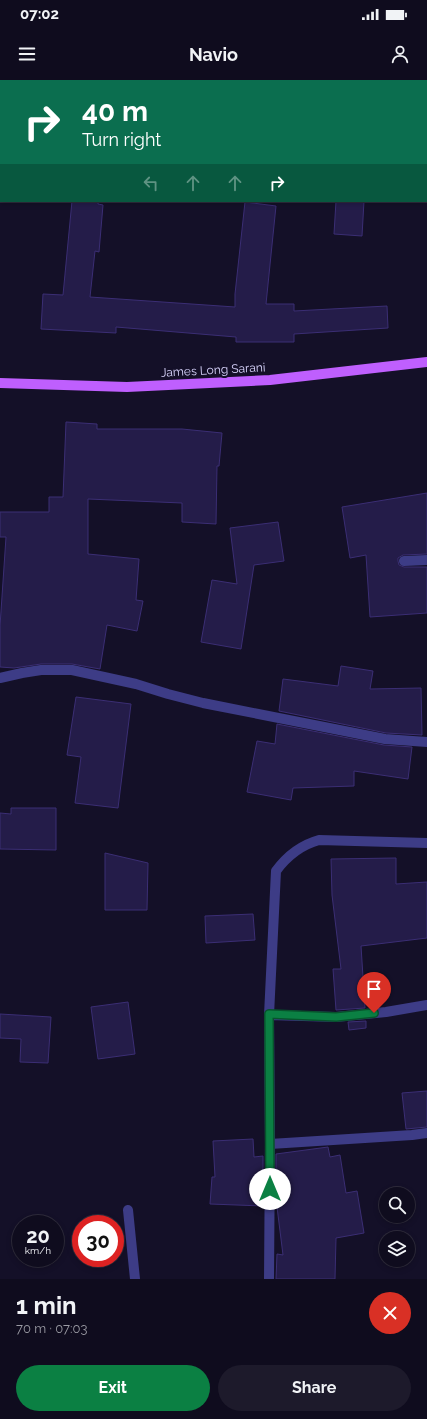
<!DOCTYPE html>
<html lang="en">
<head>
<meta charset="utf-8">
<style>
	body { margin:0; font-family:Raleway,sans-serif; background:#1d1a2b; color:#f1f3f6; height:100vh; display:flex; flex-direction:column; font-size:15px; white-space:nowrap }
	* { box-sizing:border-box; margin:0 }
	p { font-size:13px; color:#9b9ba4 }
	.icon { flex:none; width:22px; height:22px; fill:none; stroke:currentColor; stroke-width:2; stroke-linecap:round; stroke-linejoin:round }
	.map { position:relative; height:1199px; overflow:hidden }
	.side { display:flex; flex-direction:column; background:#0f0c1e; flex:1 }
	.side>* { flex:none }
	.hud { position:absolute; left:0px; top:0px; width:427px; height:122px; box-shadow:0 2px 6px #0003,0 0 0 1px #2f2c3c; background:#0b6e4f; color:#fff; overflow:hidden }
	.tools { position:absolute; left:379px; top:1107px; display:grid; gap:8px }
	.tools a { display:grid; place-items:center; width:36px; height:36px; border-radius:50%; background:#0f0c1e; box-shadow:0 2px 6px #0003,0 0 0 1px #2f2c3c; font-size:20px }
	.speed { position:absolute; left:12px; top:1135px; display:flex; gap:8px; font-size:20px; font-weight:700; text-align:center }
	.speed>* { display:grid; place-content:center; width:52px; height:52px; border-radius:50%; background:#0f0c1e; box-shadow:0 2px 6px #0003,0 0 0 1px #2f2c3c; line-height:1 }
	.speed small { font-size:10px; font-weight:400 }
	.speed .limit { border:6px solid #d22; background:#fff; color:#111 }
	.pin { position:absolute; display:grid; place-items:center; width:34px; height:34px; color:#fff; margin:-41px -17px; border-radius:50% 50% 50% 0; rotate:-45deg; box-shadow:0 0 4px #0007 }
	.pin .icon { rotate:45deg }
	.me { position:absolute; width:44px; margin:-22px; rotate:0deg; stroke-linejoin:round; filter:drop-shadow(0 0 3px #0008) }
	.turn { display:flex; align-items:center; gap:14px; height:84px; padding:0 16px; font-size:18px }
	.turn .icon { width:52px; height:52px; stroke-width:2.5 }
	.turn b { display:block; font-size:28px; line-height:34px }
	.lanes { display:flex; align-items:center; height:38px; padding:0 16px; background:#0003; justify-content:center; gap:20px; direction:ltr }
	.lanes .off { opacity:.35 }
	.round { display:grid; place-items:center; flex:none; width:42px; height:42px; border-radius:21px; background:#1d1a2b }
	.head { display:flex; align-items:center; justify-content:space-between; height:68px; padding:0 16px }
	h1 { font-size:24px; font-weight:700; line-height:30px }
	.button { display:flex; gap:8px; margin-top:auto; padding:8px 16px }
	.button a { flex:1; height:46px; border-radius:24px; background:#0b8043; color:#fff; font-size:16px; font-weight:700; line-height:46px; text-align:center }
	.button a+a { background:#1d1a2b; color:#f1f3f6 }
	.status { display:flex; justify-content:space-between; align-items:center; height:28px; padding:0 20px; background:#0f0c1e; direction:ltr }
	.status svg { height:11px; fill:currentColor }
	header { display:flex; justify-content:space-between; align-items:center; height:52px; padding:0 16px; background:#0f0c1e; font-size:18px; font-weight:700 }
	.map>svg:first-child { display:block }
	.building { fill:#241c49; stroke:#3b2e74 }
	.lines { fill:none; stroke-linecap:round; stroke-linejoin:round }
	.minor { stroke:#3d3c86; stroke-width:10 }
	.major { stroke:#bf5ffe; stroke-width:10 }
	.route-casing { stroke:#07532c; stroke-width:10 }
	.route { stroke:#0b8043; stroke-width:7 }
	.labels { text-anchor:middle; dominant-baseline:central; stroke-width:4; stroke-linejoin:round; paint-order:stroke }
	.street-label { font-size:12px; fill:#dbd7ff; stroke:#141028 }
</style>
</head>
<body>
<div class="status"><b>07:02</b><svg viewBox="0 0 49 12"><path d="M0 12V9h3v3zM5 12V6h3v6zM10 12V3h3v9zM15 12V0h3v12zM26 1h20v11H26zM47 4h2v5h-2z"/></svg></div>
<header><svg class="icon" aria-label="menu" viewBox="0 0 24 24"><path d="M4 6h16M4 12h16M4 18h16"/></svg>Navio<svg class="icon" aria-label="person" viewBox="0 0 24 24"><circle cx="12" cy="8" r="4"/><path d="M4 21q1-7 8-7t8 7"/></svg></header>
<div class="map">
<svg width="427" height="1199" viewBox="0 0 427 1199">
	<rect width="100%" height="100%" fill="#141028"/>
	<path class="building" d="M 72,121 L 98,121 L 98,124 L 103,125 L 99,172 L 95,171 L 90,217 L 235,227 L 235,214 L 245,122 L 276,126 L 266,224 L 294,224 L 294,231 L 387,226 L 388,248 L 294,254 L 294,262 L 236,262 L 236,257 L 116,247 L 116,253 L 41,249 L 43,214 L 63,215 Z
		M 336,121 L 364,121 L 362,156 L 334,154 Z
		M 66,342 L 97,344 L 97,349 L 182,349 L 222,353 L 219,386 L 217,386 L 216,444 L 182,442 L 182,423 L 88,419 L 88,474 L 139,479 L 136,520 L 143,521 L 137,551 L 107,545 L 100,589 L 72,584 L 41,584 L 14,588 L 0,587 L 0,546 L 6,457 L 0,457 L 0,432 L 49,432 L 49,417 L 63,417 Z
		M 427,413 L 427,474 L 403,475 L 398,478 L 398,481 L 399,485 L 404,487 L 427,487 L 427,533 L 370,537 L 366,475 L 350,478 L 342,427 Z
		M 278,442 L 284,481 L 254,485 L 241,569 L 201,562 L 212,500 L 237,504 L 230,448 Z
		M 341,586 L 373,591 L 370,609 L 421,608 L 422,655 L 386,653 L 279,631 L 283,599 L 338,606 Z
		M 76,617 L 131,624 L 118,728 L 75,723 L 81,677 L 67,675 Z
		M 277,644 L 384,665 L 412,667 L 408,699 L 354,691 L 354,706 L 293,708 L 291,720 L 247,712 L 257,661 L 275,664 Z
		M 11,728 L 56,728 L 56,770 L 0,769 L 0,733 L 11,734 Z
		M 105,773 L 148,783 L 147,830 L 105,830 Z
		M 396,778 L 396,804 L 427,802 L 427,858 L 361,866 L 365,928 L 336,930 L 333,889 L 341,889 L 332,815 L 331,779 Z
		M 253,834 L 255,860 L 206,863 L 205,836 Z
		M 128,922 L 135,974 L 98,979 L 91,927 Z
		M 0,934 L 51,937 L 48,983 L 20,982 L 21,959 L 0,958 Z
		M 366,941 L 366,948 L 349,950 L 348,942 Z
		M 427,1011 L 427,1047 L 406,1049 L 402,1013 Z
		M 253,1059 L 254,1077 L 263,1076 L 263,1126 L 210,1124 L 212,1097 L 215,1097 L 213,1061 Z
		M 328,1067 L 330,1077 L 340,1075 L 346,1113 L 357,1111 L 364,1153 L 336,1158 L 335,1199 L 276,1199 L 277,1174 L 283,1175 L 277,1127 L 276,1127 L 276,1074 Z"/>
	<g class="lines">
		<path class="minor" d="M 404,481 L 427,480
			M 0,598 L 22,593 L 41,590 L 72,590 L 136,604 L 168,614 L 203,623 L 385,659 L 427,662
			M 269,935 L 336,937 L 386,932 L 427,925
			M 270,1064 L 412,1055 L 427,1053
			M 128,1130 L 135,1199
			M 269,1199 L 270,1064 L 269,935 L 276,791 C 287,776 301,765 319,760 L 427,763"/>
		<path class="major" d="M 0,303 L 127,307 L 270,300 L 427,282"/>
	</g>
	<g class="lines">
		<g class="route-casing">
			<path id="route" d="M 270,1109 L 269,934 L 336,937 L 374,933"/>
		</g>
		<use href="#route" class="route"/>
	</g>
	<g class="labels">
		<g class="street-label">
			<text transform="translate(213 290) rotate(-3)">James Long Sarani</text>
		</g>
	</g>
</svg>
<div class="tools">
<a><svg class="icon" aria-label="search" viewBox="0 0 24 24"><circle cx="10" cy="10" r="6"/><path d="M15 15l6 6"/></svg></a>
<a><svg class="icon" aria-label="layers" viewBox="0 0 24 24"><path d="M12 4l9 5-9 5-9-5zM3 14l9 5 9-5"/></svg></a>
</div>
<div class="speed"><div>20<small>km/h</small></div><div class="limit">30</div></div>
<div class="pin" style="left:374px;top:933px;background:#d93025"><svg class="icon" aria-label="arrive" viewBox="0 0 24 24"><path d="M6 21V4h12l-3 4 3 4H6"/></svg></div>
<svg class="me" style="left:270px;top:1109px" viewBox="-20 -20 40 40"><circle r="19" fill="#fff"/><path d="M0-13L10 11 0 6-10 11z" fill="#0b8043"/></svg>
<div class="hud">
<div class="turn"><svg class="icon" aria-label="right" viewBox="0 0 24 24"><path d="M7 20v-9h11M14 6l5 5-5 5"/></svg><div><b>40 m</b>Turn right</div></div>
<div class="lanes"><svg class="icon off" aria-label="left" viewBox="0 0 24 24"><path d="M17 20v-9H6M10 6l-5 5 5 5"/></svg><svg class="icon off" aria-label="ahead" viewBox="0 0 24 24"><path d="M12 20V5M6 11l6-6 6 6"/></svg><svg class="icon off" aria-label="ahead" viewBox="0 0 24 24"><path d="M12 20V5M6 11l6-6 6 6"/></svg><svg class="icon" aria-label="right" viewBox="0 0 24 24"><path d="M7 20v-9h11M14 6l5 5-5 5"/></svg></div>
</div>
</div>
<section class="side">
<div class="head"><div><h1>1 min</h1><p>70 m · 07:03</p></div><a class="round" style="background:#d93025;color:#fff"><svg class="icon" aria-label="close" viewBox="0 0 24 24"><path d="M6 6l12 12M18 6L6 18"/></svg></a></div>
<div class="button"><a>Exit</a><a>Share</a></div>
</section>
</body>
</html>
